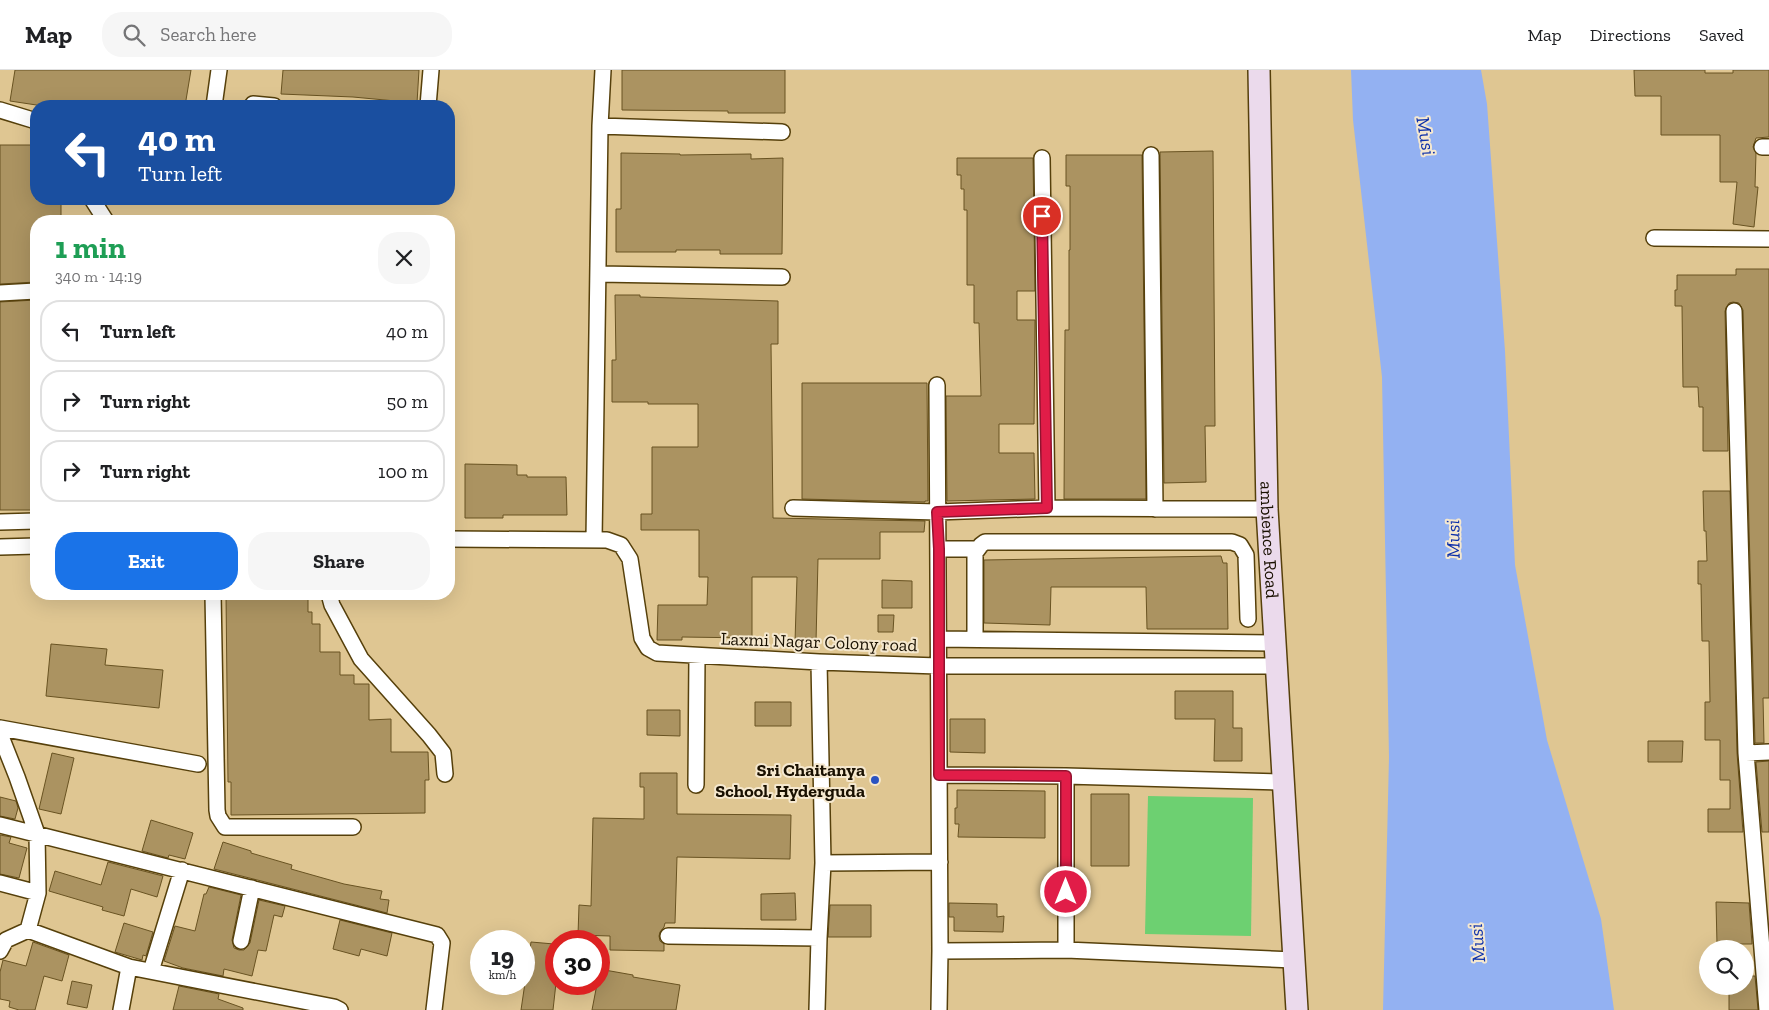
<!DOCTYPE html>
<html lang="en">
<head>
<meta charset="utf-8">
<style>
	body { margin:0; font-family:"Zilla Slab",serif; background:#f6f6f6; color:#202124; height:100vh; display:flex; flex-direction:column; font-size:19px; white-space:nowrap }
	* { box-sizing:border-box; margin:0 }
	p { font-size:16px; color:#757577 }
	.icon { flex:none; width:28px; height:28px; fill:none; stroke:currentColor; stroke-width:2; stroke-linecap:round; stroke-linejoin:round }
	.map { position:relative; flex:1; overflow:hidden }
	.sheet { position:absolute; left:30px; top:145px; width:425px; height:385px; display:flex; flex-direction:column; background:#fff; border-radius:20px; box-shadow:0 5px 20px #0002 }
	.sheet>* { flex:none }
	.top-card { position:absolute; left:30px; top:30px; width:425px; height:105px; border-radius:20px; box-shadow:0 5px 20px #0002; background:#1a4fa0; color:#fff; overflow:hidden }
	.tools { position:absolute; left:1699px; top:870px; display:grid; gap:10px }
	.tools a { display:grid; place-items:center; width:55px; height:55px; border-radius:50%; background:#fff; box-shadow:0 5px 20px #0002; font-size:25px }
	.speed { position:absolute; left:470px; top:860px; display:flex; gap:10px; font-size:25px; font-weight:700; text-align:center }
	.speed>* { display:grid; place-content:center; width:65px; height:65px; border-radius:50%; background:#fff; box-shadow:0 5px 20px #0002; line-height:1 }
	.speed small { font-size:12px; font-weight:400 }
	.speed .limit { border:8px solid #d22; background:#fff; color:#111 }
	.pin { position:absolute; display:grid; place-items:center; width:42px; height:42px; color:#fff; margin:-21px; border:2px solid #fff; border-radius:50%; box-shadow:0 1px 5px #0007 }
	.me { position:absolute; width:55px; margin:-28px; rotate:0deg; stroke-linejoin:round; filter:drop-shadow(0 0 4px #0008) }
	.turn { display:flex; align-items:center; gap:18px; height:105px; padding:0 25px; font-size:22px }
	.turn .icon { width:65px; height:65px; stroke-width:2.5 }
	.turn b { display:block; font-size:35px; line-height:42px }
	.round { display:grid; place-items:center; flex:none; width:52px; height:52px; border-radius:20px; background:#f6f6f6 }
	.headline { display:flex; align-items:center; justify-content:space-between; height:85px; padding:0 25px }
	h1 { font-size:30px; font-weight:700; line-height:38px; color:#1e9e55 }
	.button { display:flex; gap:10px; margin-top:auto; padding:10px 25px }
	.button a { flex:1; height:58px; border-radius:20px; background:#1a73e8; color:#fff; font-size:20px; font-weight:700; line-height:58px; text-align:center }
	.button a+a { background:#f6f6f6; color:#202124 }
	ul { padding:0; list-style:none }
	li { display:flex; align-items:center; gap:15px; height:62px; margin:0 10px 8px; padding:0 15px; border:2px solid #e0e0e0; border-radius:20px }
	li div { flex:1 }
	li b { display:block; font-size:19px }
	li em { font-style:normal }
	header { display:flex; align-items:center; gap:30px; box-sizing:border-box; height:70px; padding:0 25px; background:#fff; border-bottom:1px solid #e0e0e0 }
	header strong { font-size:24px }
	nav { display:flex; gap:28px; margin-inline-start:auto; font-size:18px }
	.search { width:350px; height:45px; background:#f6f6f6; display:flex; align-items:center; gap:12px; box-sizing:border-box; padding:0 18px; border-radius:20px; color:#757577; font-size:19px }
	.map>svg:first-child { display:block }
	.green { fill:#6dd071 }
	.water { fill:#93b1f2 }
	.building { fill:#ab9361; stroke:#695322 }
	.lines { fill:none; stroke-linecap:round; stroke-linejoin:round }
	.street-casing { stroke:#56400b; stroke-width:18 }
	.secondary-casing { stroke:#56400b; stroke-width:24 }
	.street { stroke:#fff; stroke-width:15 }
	.secondary { stroke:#ebdaec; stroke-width:21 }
	.route-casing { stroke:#92132f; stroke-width:12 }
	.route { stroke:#e11d48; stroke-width:9 }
	.poi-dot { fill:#2a53c2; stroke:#f5e8cf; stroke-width:2 }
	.labels { text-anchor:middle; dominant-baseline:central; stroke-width:4; stroke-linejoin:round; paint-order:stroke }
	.street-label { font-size:18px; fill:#191000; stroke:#f5e8cf }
	.poi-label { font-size:18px; font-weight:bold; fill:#191000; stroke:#f5e8cf; text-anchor:end }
	.water-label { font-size:19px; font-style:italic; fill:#0e31aa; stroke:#f5e8cf }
</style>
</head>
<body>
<header>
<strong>Map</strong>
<div class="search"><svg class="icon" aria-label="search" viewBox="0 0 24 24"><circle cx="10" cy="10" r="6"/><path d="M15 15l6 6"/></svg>Search here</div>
<nav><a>Map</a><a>Directions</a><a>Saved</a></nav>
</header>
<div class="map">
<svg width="1769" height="940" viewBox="0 0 1769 940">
	<rect width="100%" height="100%" fill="#dfc692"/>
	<path class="green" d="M 1148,726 L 1253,728 L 1251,866 L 1145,864 Z"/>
	<path class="water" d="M 1351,0 L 1481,0 L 1487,34 L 1505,281 L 1515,495 L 1547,670 L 1601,849 L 1614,940 L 1383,940 L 1389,687 L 1382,307 L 1353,50 Z"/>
	<path class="building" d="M 15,0 L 191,0 L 185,36 L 43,36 L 10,31 Z
		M 283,0 L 419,0 L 417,33 L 353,27 L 281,24 Z
		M 622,0 L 785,0 L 785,43 L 728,43 L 728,41 L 622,40 Z
		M 1634,0 L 1705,0 L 1705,3 L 1733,3 L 1733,0 L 1769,0 L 1769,67 L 1756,68 L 1753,77 L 1756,83 L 1755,117 L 1758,117 L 1754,157 L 1733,154 L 1737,112 L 1720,112 L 1720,65 L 1661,65 L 1661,26 L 1635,26 Z
		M 0,75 L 35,75 L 36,129 L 61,129 L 61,151 L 36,151 L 36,212 L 0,214 Z
		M 1213,81 L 1215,356 L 1205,356 L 1206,412 L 1164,413 L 1160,82 Z
		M 621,83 L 680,84 L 680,85 L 751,84 L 751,89 L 783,88 L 782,184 L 720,184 L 720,180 L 676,180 L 676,182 L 616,182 L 616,139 L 621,139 Z
		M 1066,85 L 1142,85 L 1146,429 L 1064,429 L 1065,260 L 1069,260 L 1069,180 L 1070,180 L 1070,116 L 1066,116 Z
		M 957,88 L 1033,88 L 1035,221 L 1017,221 L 1017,250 L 1035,250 L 1034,354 L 999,354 L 999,383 L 1034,383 L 1035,429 L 947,431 L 946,326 L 981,326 L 979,253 L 974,253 L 974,215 L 967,215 L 967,140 L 964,140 L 964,119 L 961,119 L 961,105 L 957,105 Z
		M 1736,199 L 1769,199 L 1769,628 L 1763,628 L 1764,673 L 1755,673 L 1743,240 L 1739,233 L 1733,232 L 1729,233 L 1725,241 L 1728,381 L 1703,381 L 1703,337 L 1699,337 L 1698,317 L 1683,317 L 1682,236 L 1675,236 L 1675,220 L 1677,220 L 1677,205 L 1736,205 Z
		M 615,225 L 640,225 L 640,227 L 778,231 L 778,274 L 771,274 L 773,448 L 925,451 L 924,462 L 880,462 L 880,489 L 818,489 L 816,572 L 795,572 L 797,507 L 752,507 L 752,568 L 682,567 L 682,570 L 657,570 L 658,535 L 707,535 L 708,507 L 699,507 L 699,460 L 641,460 L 641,444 L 652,444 L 652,377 L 698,377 L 698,334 L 648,334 L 648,332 L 612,332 L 612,290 L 616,290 Z
		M 36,230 L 36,440 L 0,440 L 0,232 Z
		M 802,313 L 927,313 L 928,431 L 925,431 L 925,432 L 802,429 Z
		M 465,394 L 517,395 L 517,405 L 527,405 L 527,407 L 566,407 L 567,445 L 503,445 L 503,448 L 465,448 Z
		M 1703,421 L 1730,421 L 1737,683 L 1743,762 L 1708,762 L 1708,739 L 1730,739 L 1730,710 L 1720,710 L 1720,670 L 1705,670 L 1705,632 L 1710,632 L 1709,571 L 1702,571 L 1701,514 L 1698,514 L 1698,491 L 1707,491 L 1706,461 L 1704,461 Z
		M 1221,486 L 1223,493 L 1227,493 L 1228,559 L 1147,559 L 1146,517 L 1051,517 L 1050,555 L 984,553 L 984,490 Z
		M 882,510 L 912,511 L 912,538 L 882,538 Z
		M 226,524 L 308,524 L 308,542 L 312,542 L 312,554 L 320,554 L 320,582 L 340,582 L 340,605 L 354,605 L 354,614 L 369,614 L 369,650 L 391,649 L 391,682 L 428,682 L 429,710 L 425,710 L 425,743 L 231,745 L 231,712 L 228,712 Z
		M 878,545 L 894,545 L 893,562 L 878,562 Z
		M 51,574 L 107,579 L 105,595 L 163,600 L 159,638 L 46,626 Z
		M 1175,621 L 1233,621 L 1233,658 L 1242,658 L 1242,691 L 1214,691 L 1215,649 L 1175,649 Z
		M 755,632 L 791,632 L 791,656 L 755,656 Z
		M 647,640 L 680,640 L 680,666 L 647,665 Z
		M 950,649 L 985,649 L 985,683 L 950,682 Z
		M 1648,671 L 1683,671 L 1682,692 L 1648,692 Z
		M 52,683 L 74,688 L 61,744 L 39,739 Z
		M 1769,691 L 1769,762 L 1762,762 L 1756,692 Z
		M 640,703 L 677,703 L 677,744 L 791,745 L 790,789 L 677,787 L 675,853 L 665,853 L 664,857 L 660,862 L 659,866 L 660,871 L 664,874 L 664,881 L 610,880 L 610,866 L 578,865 L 579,835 L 591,836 L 593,748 L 644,749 L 644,717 L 640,717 Z
		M 957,720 L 1045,721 L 1045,768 L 958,767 L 959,754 L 955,754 L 955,738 L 957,738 Z
		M 1091,724 L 1129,724 L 1129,796 L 1091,796 Z
		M 0,727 L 16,731 L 18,738 L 15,749 L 0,746 Z
		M 151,750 L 193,763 L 185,789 L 169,785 L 168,788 L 142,781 Z
		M 0,765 L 11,767 L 9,773 L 27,778 L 19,808 L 0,804 Z
		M 223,772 L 251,781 L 251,783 L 292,795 L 291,799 L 344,814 L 382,821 L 380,829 L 389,830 L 387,843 L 214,799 Z
		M 108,792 L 163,806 L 157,827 L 131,819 L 124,846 L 102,840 L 103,837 L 49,821 L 55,801 L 101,815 Z
		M 209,817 L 241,825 L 232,870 L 234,878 L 239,880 L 244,880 L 250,873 L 259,830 L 285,836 L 282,847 L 274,845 L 266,881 L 258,880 L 252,906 L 224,899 L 223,906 L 183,898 L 164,891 L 175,856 L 195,861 L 204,824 L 206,824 Z
		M 795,823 L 796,850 L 761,850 L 761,824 Z
		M 1716,832 L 1749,833 L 1752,874 L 1717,874 Z
		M 949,833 L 997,834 L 997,847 L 1004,846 L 1003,862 L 954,861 L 954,847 L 949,847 Z
		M 830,835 L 871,835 L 871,867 L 828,867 Z
		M 340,850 L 392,863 L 387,886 L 361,879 L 359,886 L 333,879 Z
		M 124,853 L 153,862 L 146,886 L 143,885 L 142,890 L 115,882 Z
		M 33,872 L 69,885 L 62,911 L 44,906 L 35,940 L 19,940 L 9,937 L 10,931 L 0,929 L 0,902 L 3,890 L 26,896 Z
		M 531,872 L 554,874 L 552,892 L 556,892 L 556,913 L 553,940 L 521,940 Z
		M 599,899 L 633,905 L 633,907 L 680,915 L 676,940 L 592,940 L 597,914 L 599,914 Z
		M 1745,906 L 1755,906 L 1758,940 L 1729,940 L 1729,916 L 1745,916 Z
		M 72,911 L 92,915 L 87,938 L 67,934 Z
		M 179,916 L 219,924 L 218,929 L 243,938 L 243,940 L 173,940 Z"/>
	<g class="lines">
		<g class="street-casing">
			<path id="street" d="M 253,34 L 274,36
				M 214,36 L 219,0
				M 428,36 L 431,0
				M 0,40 L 36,51
				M 600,56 L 782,62
				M 1762,77 L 1769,77
				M 1151,85 L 1155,439
				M 1042,88 L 1047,438
				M 92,129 L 106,151
				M 1654,168 L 1769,169
				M 598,204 L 782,207
				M 0,223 L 36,221
				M 1734,241 L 1746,683 L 1767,940
				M 937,315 L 940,881 L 939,940
				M 793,438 L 937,442 L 1047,438 L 1267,439
				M 0,452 L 36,451
				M 449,469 L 607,470 L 621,475 L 630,489 L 642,568 L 648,578 L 657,583 L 819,592 L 938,596 L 1276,596
				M 594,470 L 600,56 L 603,0
				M 0,477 L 36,476
				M 939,479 L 977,479
				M 213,524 L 217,740 L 218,746 L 225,757 L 353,757
				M 329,524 L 332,535 L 361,589 L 429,665 L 443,683 L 445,704
				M 939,569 L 1275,573
				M 975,569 L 975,483 L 981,475 L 985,472 L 1232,472 L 1240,475 L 1246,485 L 1248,549
				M 0,658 L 198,694
				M 0,664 L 17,707 L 37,764 L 38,823 L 28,860 L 6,870 L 0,881
				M 1746,683 L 1769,682
				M 939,705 L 1066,706 L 1283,712
				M 1066,706 L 1066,880
				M 696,715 L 697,586
				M 0,755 L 437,865 L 442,873 L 434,940
				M 823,793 L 940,792
				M 0,813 L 38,823
				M 28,860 L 129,897 L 334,937 L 340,940
				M 668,866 L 819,868 L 823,793 L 819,592
				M 241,871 L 252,818
				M 940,881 L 1066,880 L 1294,890
				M 151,901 L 182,800
				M 121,940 L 129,897
				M 817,940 L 819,868"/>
		</g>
		<g class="secondary-casing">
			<g id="secondary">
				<path id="s1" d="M 1259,0 L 1267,439 L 1297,940"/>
			</g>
		</g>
		<use href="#street" class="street"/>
		<use href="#secondary" class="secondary"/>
	</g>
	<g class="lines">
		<g class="route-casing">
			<path id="route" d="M 1042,146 L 1047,438 L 937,442 L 939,479 L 939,705 L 1066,706 L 1066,822"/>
		</g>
		<use href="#route" class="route"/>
	</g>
	<circle class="poi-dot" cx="875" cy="710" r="5"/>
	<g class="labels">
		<g class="street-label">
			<text stroke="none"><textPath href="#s1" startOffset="470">ambience Road</textPath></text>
			<text transform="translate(819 572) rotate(2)">Laxmi Nagar Colony road</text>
		</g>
		<g class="poi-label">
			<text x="865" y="700">Sri Chaitanya<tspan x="865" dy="21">School, Hyderguda</tspan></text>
		</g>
		<g class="water-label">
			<text transform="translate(1426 66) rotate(80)">Musi</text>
			<text transform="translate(1453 469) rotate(-91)">Musi</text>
			<text transform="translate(1477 873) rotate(-95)">Musi</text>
		</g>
	</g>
</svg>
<div class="tools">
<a><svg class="icon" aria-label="search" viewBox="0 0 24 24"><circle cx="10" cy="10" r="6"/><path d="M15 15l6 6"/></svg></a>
</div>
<div class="speed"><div>19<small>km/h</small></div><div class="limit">30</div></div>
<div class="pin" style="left:1042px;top:146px;background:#d93025"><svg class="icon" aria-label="arrive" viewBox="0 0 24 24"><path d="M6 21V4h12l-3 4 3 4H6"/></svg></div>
<svg class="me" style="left:1066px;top:822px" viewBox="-20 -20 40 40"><circle r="17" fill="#e11d48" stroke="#fff" stroke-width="3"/><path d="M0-11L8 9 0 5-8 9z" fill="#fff"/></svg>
<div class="top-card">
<div class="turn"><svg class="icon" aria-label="left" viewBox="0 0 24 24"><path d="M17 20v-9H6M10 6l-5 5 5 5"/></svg><div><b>40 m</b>Turn left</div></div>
</div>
<section class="sheet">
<div class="headline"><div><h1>1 min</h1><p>340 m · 14:19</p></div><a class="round"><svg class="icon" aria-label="close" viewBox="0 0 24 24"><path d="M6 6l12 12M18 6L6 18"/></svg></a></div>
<ul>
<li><svg class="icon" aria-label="left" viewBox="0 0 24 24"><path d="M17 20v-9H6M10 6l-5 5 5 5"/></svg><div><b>Turn left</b></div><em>40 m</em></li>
<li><svg class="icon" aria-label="right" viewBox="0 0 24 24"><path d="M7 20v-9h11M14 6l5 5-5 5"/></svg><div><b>Turn right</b></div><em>50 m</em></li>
<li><svg class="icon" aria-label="right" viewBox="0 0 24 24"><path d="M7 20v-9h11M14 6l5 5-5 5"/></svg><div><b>Turn right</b></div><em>100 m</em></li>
</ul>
<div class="button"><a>Exit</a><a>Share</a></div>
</section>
</div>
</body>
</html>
